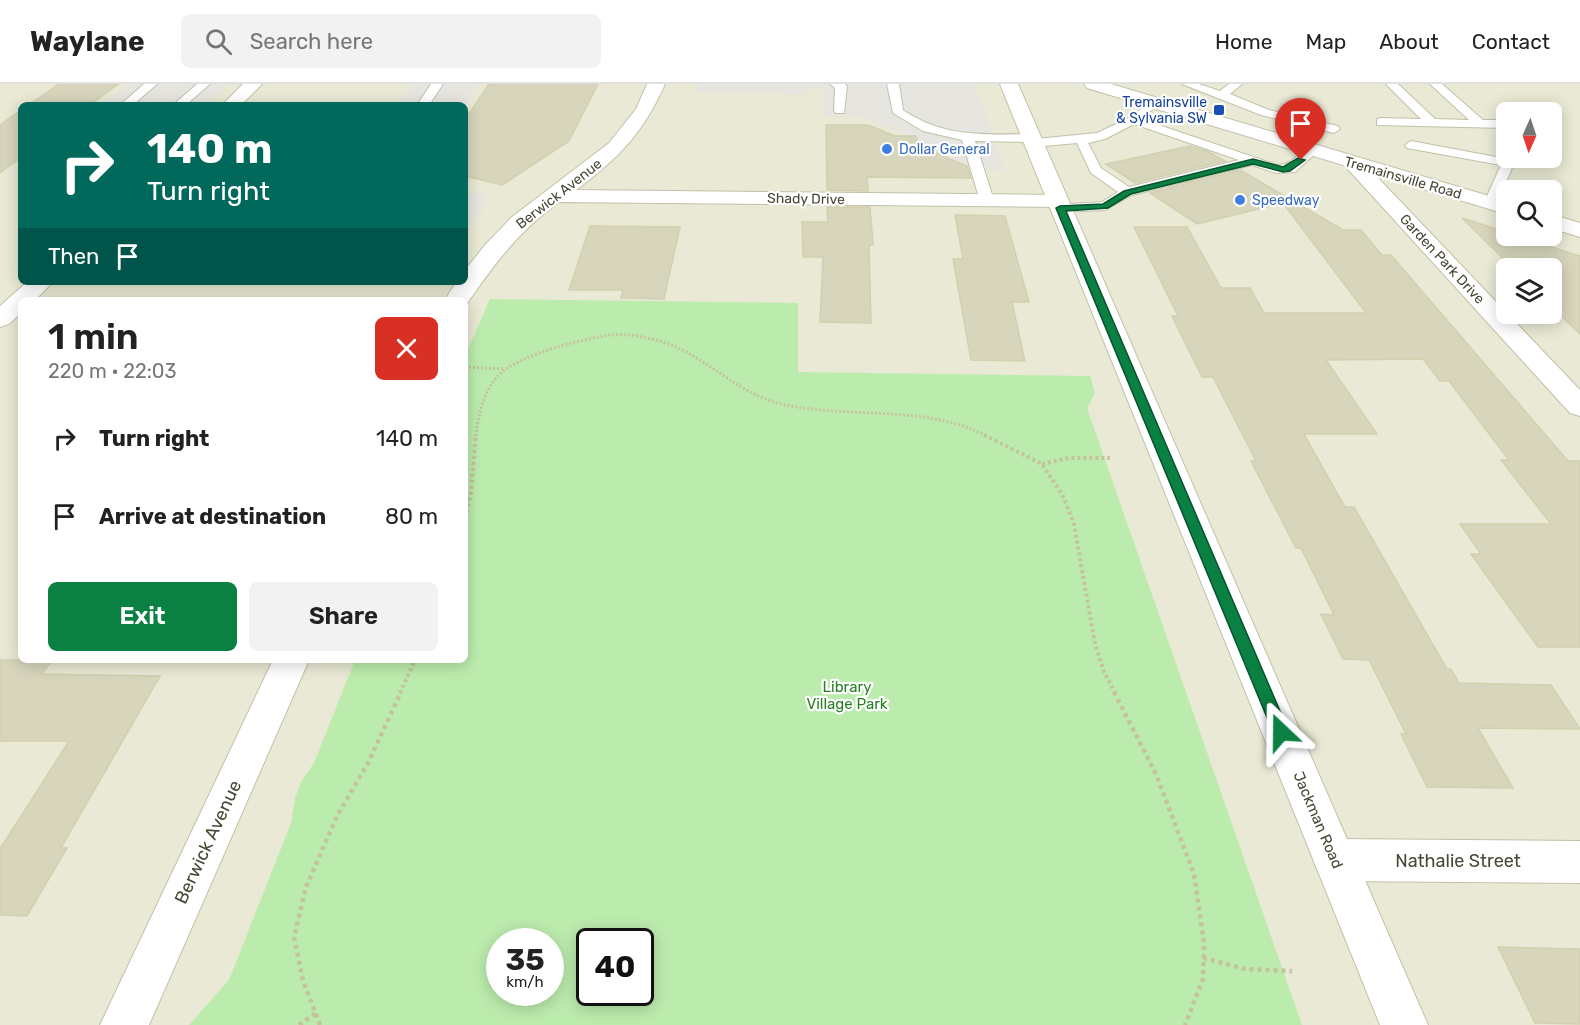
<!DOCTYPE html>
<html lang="en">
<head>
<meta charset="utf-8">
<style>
	body { margin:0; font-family:Rubik,sans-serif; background:#f2f2f2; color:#222; height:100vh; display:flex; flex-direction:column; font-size:22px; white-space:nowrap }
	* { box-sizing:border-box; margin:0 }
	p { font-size:20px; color:#767676 }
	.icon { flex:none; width:33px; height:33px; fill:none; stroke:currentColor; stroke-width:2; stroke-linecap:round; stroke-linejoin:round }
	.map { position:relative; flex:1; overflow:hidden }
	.sheet { position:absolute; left:18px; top:213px; width:450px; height:366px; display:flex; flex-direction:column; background:#fff; border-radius:9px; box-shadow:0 3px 15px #0003 }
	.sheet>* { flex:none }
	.top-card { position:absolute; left:18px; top:18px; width:450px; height:183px; border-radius:9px; box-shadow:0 3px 15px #0003; background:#00695c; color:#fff; overflow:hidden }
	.needle { width:39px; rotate:183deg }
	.controls { position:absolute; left:1496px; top:18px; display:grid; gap:12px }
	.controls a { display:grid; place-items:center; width:66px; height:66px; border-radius:9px; background:#fff; box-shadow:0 3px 15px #0003; font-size:30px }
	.speed { position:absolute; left:486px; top:844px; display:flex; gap:12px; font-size:30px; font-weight:700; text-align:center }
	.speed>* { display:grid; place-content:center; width:78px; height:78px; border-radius:50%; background:#fff; box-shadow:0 3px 15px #0003; line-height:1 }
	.speed small { font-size:15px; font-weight:400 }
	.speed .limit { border:3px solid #111; border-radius:9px; background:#fff; color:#111 }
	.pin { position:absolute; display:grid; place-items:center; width:51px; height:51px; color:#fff; margin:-62px -26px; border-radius:50% 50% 50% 0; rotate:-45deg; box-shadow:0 0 6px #0007 }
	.pin .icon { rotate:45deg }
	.me { position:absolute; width:66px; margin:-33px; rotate:337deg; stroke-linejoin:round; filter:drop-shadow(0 0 4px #0008) }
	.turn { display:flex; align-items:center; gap:21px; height:126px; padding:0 30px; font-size:27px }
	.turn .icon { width:78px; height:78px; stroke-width:2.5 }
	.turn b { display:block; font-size:42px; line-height:51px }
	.then { display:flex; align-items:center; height:57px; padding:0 30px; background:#0003; gap:12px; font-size:22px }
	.round { display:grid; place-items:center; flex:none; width:63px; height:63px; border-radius:9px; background:#f2f2f2 }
	.summary { display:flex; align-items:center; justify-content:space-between; height:102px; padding:0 30px }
	h1 { font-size:36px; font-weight:600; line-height:45px }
	.primary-button { display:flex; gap:12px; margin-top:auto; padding:12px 30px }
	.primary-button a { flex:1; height:69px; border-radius:9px; background:#0b8043; color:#fff; font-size:24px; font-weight:600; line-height:69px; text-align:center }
	.primary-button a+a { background:#f2f2f2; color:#222 }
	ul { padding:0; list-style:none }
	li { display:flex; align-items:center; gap:18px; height:78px; padding:0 30px }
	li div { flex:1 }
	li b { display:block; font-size:22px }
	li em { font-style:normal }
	header { display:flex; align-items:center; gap:36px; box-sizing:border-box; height:84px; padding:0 30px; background:#fff; border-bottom:2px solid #e0e0e0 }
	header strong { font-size:28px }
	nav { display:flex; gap:33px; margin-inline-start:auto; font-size:21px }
	.search { width:420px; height:54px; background:#f2f2f2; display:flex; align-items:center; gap:15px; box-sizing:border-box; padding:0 21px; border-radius:9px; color:#767676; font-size:22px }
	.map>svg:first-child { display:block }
	.residential { fill:#e9e9d5; fill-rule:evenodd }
	.green { fill:#bcecad; fill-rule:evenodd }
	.parking { fill:#e6e5e0 }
	.building { fill:#d7d5bc; stroke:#d3d0af; stroke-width:1.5 }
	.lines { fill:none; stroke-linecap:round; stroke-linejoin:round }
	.service-casing { stroke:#c1c1a9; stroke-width:2 }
	.minor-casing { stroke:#c1c1a9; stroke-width:2 }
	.tertiary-casing { stroke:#c1c1a9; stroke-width:2 }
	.path-far2 { stroke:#c4c399; stroke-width:3; stroke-dasharray:2 2; stroke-linecap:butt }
	.path-far1 { stroke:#c4c399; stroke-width:4; stroke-dasharray:3 3; stroke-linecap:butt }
	.path { stroke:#c4c399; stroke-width:4.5; stroke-dasharray:4 4; stroke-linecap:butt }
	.service { fill:#fff; fill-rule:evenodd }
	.minor { fill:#fff; fill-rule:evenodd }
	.tertiary { fill:#fff; fill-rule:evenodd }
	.route { fill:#0b8043; stroke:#07532c; stroke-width:1.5 }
	.transit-dot { fill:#1a4fb4; stroke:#fff; stroke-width:2 }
	.shop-dot { fill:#3f7fe0; stroke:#fff; stroke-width:2 }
	.labels { text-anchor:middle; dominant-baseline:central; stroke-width:4.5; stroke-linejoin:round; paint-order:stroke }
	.far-transit-label { font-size:14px; fill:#164399; stroke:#fff; text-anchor:end }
	.far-shop-label { font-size:14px; fill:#366cbe; stroke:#fff; text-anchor:start }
	.far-street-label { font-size:14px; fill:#494736; stroke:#fff }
	.park-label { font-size:15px; fill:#298024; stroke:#fff }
	.street-label { font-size:15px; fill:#494736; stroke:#fff }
	.near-street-label { font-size:18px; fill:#494736; stroke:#fff }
</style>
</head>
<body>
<header>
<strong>Waylane</strong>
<div class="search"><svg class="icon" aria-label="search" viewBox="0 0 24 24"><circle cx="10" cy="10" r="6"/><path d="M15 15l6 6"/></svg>Search here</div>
<nav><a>Home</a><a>Map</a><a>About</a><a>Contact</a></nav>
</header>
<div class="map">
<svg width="1580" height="941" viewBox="0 0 1580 941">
	<rect width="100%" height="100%" fill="#f5f5e8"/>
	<path class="residential" d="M 0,0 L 1580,0 L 1580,941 L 0,941 ZM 21,21 L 465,21 L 465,198 L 21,198 ZM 1506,28 L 1551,28 L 1551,74 L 1506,74 ZM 1506,106 L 1551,106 L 1551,152 L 1506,152 ZM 1506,184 L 1551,184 L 1551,230 L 1506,230 ZM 21,216 L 465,216 L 465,576 L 21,576 ZM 500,858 L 550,858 L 550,909 L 500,909 ZM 590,858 L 640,858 L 640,909 L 590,909 Z"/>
	<path class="green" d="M 490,215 L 798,219 L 798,288 L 1090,292 L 1095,309 L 1087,324 L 1302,941 L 189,941 L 229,896 L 291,739 L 295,714 L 302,696 L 314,679 L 355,576 L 465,576 L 465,272 ZM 500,858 L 550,858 L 550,909 L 500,909 ZM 590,858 L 640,858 L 640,909 L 590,909 Z"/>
	<path class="parking" d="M 129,0 L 229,0 L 205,21 L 101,21 Z
		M 413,0 L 479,0 L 465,22 L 397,21 Z
		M 698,0 L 975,0 L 1005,87 L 955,86 L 952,71 L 875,38 L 858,32 L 824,32 L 825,5 L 808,4 L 807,10 L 696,8 Z
		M 465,110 L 490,110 L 473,141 L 465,141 Z"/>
	<path class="building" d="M 59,0 L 118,0 L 90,21 L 29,21 Z
		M 489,0 L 598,0 L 569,57 L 502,101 L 465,92 L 465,36 Z
		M 21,26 L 21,73 L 0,89 L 0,41 Z
		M 826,41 L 868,41 L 895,52 L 916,52 L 919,62 L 967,82 L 971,94 L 867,93 L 868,107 L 827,106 Z
		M 1190,62 L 1209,68 L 1225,77 L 1135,99 L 1106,80 Z
		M 1240,86 L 1343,146 L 1361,146 L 1382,171 L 1391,171 L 1568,377 L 1580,377 L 1580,563 L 1538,563 L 1471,470 L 1481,470 L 1460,440 L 1551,440 L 1501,376 L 1509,376 L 1449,297 L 1440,297 L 1423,275 L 1326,276 L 1377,350 L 1304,350 L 1345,423 L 1354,423 L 1447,585 L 1451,585 L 1459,599 L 1551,601 L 1580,645 L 1478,644 L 1513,704 L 1427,703 L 1401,650 L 1406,650 L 1369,576 L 1343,575 L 1321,530 L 1334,531 L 1301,464 L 1296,464 L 1251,377 L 1256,377 L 1213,293 L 1202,293 L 1172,232 L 1178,232 L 1134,143 L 1187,143 L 1221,204 L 1250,204 L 1264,229 L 1366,229 L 1283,119 L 1197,140 L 1150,109 Z
		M 827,123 L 870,123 L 873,161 L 869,161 L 871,239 L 820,238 L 823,173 L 803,173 L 802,138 L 828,138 Z
		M 955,131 L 1005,132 L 1029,218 L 1012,218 L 1025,277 L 971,276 L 953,175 L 963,175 Z
		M 1462,134 L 1506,148 L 1506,152 L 1517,152 L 1580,172 L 1580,250 L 1551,222 L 1551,184 L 1513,184 Z
		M 590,142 L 680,143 L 664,215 L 621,214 L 623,206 L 569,206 Z
		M 0,576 L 52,576 L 42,590 L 160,592 L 61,764 L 67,764 L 27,832 L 0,831 L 0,765 L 69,657 L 0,657 Z
		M 1498,863 L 1580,865 L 1580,940 L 1535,939 Z"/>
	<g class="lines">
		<g class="service-casing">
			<path id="service" d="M 144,0 L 157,0 L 133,21 L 120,21 Z
				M 197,0 L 210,0 L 186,21 L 173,21 Z
				M 431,0 L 443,0 L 429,21 L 417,21 Z
				M 830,0 L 845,0 L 847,2 L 844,29 L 836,29 L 834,27 L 835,4 Z
				M 887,0 L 899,0 L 903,26 C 942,53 985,51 1031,50 L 1035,51 L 1036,55 L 1097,49 L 1129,34 L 1154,16 L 1160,19 L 1141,35 L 1277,81 C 1294,81 1297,68 1312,63 L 1318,67 L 1295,88 L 1276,89 L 1252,81 L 1132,111 L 1105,126 L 1060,128 L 1055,127 L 1053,124 L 1055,121 L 1102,118 L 1118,108 L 1091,89 L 1077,59 L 1033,63 L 1029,62 L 1028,58 L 975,57 L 994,117 L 987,121 L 980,117 L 962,56 L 923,47 L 893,29 ZM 1134,40 L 1239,76 L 1129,103 L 1101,84 L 1088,59 L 1105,55 Z
				M 1182,0 L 1199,0 L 1220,7 L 1229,0 L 1242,0 L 1230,10 L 1269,26 L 1338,42 L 1340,45 L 1334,49 L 1261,31 Z
				M 1386,0 L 1398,0 L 1435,35 L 1469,36 L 1430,0 L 1442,0 L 1483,36 L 1506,36 L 1506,44 L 1377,41 L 1377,35 L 1381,34 L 1421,35 Z
				M 1411,57 L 1512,76 L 1514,79 L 1496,122 L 1491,123 L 1484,119 L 1501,81 L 1407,64 L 1405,61 Z"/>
		</g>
		<g class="minor-casing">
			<path id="minor" d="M 243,0 L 262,0 L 241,21 L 222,21 Z
				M 647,0 L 665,0 C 644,48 618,75 576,106 L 1058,111 L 1065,113 L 1069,117 L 1065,121 L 1058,123 L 559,118 C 516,150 496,178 466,221 L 465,216 L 445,216 L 456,198 L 465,198 L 465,186 L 486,160 L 512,133 L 609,59 L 636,25 Z
				M 1353,73 L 1360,75 L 1580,306 L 1580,332 L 1570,329 L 1346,83 L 1343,79 L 1346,75 Z
				M 27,198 L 53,198 L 35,216 L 21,216 L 21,229 L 9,240 L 0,243 L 0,222 Z
				M 273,576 L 309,576 L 149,941 L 100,941 Z
				M 1335,755 L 1580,757 L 1580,799 L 1335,797 L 1320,791 L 1313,776 L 1320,761 Z"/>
		</g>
		<g class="tertiary-casing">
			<path id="tertiary" d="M 1000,0 L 1018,0 L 1428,941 L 1380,941 Z
				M 1084,0 L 1111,0 L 1506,117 L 1506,130 L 1087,4 Z
				M 1551,130 L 1580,139 L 1580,153 L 1551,144 Z"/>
		</g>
		<path class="path-far2" d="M 465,283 L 505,285
			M 476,352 C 478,332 483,309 497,293 C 516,271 582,255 611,251 C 629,249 652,254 669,260 C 710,276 742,313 786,321 C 852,335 924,320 987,352"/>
		<path class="path-far1" d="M 984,351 L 1042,380 L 1063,412 L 1074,440 L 1095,560 L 1104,588 L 1115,609
			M 1042,380 L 1069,374 L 1110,374
			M 465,434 L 471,409 L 476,351
			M 400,609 L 415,576"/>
		<path class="path" d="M 1114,608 L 1156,690 L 1194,790 L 1204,859 L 1203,895 L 1185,941
			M 1203,874 L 1245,885 L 1292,887
			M 299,941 L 316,929
			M 320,941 L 303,897 L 294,853 L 306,803 L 337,732 L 368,679 L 401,608"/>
		<use href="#service" class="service"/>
		<use href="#minor" class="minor"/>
		<use href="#tertiary" class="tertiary"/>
	</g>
	<path class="route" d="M 1298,74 L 1305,76 L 1290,87 L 1283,88 L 1253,80 L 1131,110 L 1108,124 L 1066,127 L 1289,648 L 1287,653 L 1281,655 L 1276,653 L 1273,648 L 1056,124 L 1060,122 L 1103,120 L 1124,107 L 1253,75 L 1283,83 Z"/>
	<rect class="transit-dot" x="1213" y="20" width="12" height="12" rx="3"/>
	<g class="shop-dot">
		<circle cx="887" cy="65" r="6"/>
		<circle cx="1240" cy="116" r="6"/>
	</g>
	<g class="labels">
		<g class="far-transit-label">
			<text x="1207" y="18">Tremainsville<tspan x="1207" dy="16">&amp; Sylvania SW</tspan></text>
		</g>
		<g class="far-shop-label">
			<text x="899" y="65">Dollar General</text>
			<text x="1252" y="116">Speedway</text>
		</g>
		<g class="far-street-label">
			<text transform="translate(1403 94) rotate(16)">Tremainsville Road</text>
			<text transform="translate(559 110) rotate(-38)">Berwick Avenue</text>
			<text transform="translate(806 115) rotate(1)">Shady Drive</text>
			<text transform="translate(1442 175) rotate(47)">Garden Park Drive</text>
		</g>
		<g class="park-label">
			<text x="847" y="603">Library<tspan x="847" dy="17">Village Park</tspan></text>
		</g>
		<g class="street-label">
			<text transform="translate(1318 736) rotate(67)">Jackman Road</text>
		</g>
		<g class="near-street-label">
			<text transform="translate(208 758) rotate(-65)">Berwick Avenue</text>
			<text x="1458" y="777">Nathalie Street</text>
		</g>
	</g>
</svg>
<div class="controls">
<a><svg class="needle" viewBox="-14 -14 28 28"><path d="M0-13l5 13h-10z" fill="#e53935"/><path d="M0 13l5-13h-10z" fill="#767676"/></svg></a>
<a><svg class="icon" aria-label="search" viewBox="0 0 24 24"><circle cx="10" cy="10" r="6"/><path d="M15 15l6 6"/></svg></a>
<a><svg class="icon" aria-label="layers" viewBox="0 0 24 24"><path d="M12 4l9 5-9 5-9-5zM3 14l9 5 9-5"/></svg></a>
</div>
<div class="speed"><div>35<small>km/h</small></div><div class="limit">40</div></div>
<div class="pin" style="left:1301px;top:76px;background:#d93025"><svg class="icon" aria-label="arrive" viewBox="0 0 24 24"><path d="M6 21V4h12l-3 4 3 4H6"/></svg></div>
<svg class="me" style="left:1281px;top:648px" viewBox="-20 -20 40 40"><path d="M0-17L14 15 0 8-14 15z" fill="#0b8043" stroke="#fff" stroke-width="4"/></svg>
<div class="top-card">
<div class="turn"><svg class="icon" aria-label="right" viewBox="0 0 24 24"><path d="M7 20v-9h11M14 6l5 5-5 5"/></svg><div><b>140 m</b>Turn right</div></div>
<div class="then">Then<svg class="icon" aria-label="arrive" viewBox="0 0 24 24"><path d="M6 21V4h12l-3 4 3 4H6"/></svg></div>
</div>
<section class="sheet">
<div class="summary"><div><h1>1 min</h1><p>220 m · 22:03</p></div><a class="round" style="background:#d93025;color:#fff"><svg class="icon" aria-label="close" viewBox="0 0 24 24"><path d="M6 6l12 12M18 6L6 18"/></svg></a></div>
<ul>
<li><svg class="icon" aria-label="right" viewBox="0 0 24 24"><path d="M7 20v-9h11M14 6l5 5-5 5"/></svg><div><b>Turn right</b></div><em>140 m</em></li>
<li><svg class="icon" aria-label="arrive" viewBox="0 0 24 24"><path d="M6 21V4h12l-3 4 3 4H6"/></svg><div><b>Arrive at destination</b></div><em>80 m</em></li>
</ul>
<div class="primary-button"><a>Exit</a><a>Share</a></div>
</section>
</div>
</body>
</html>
